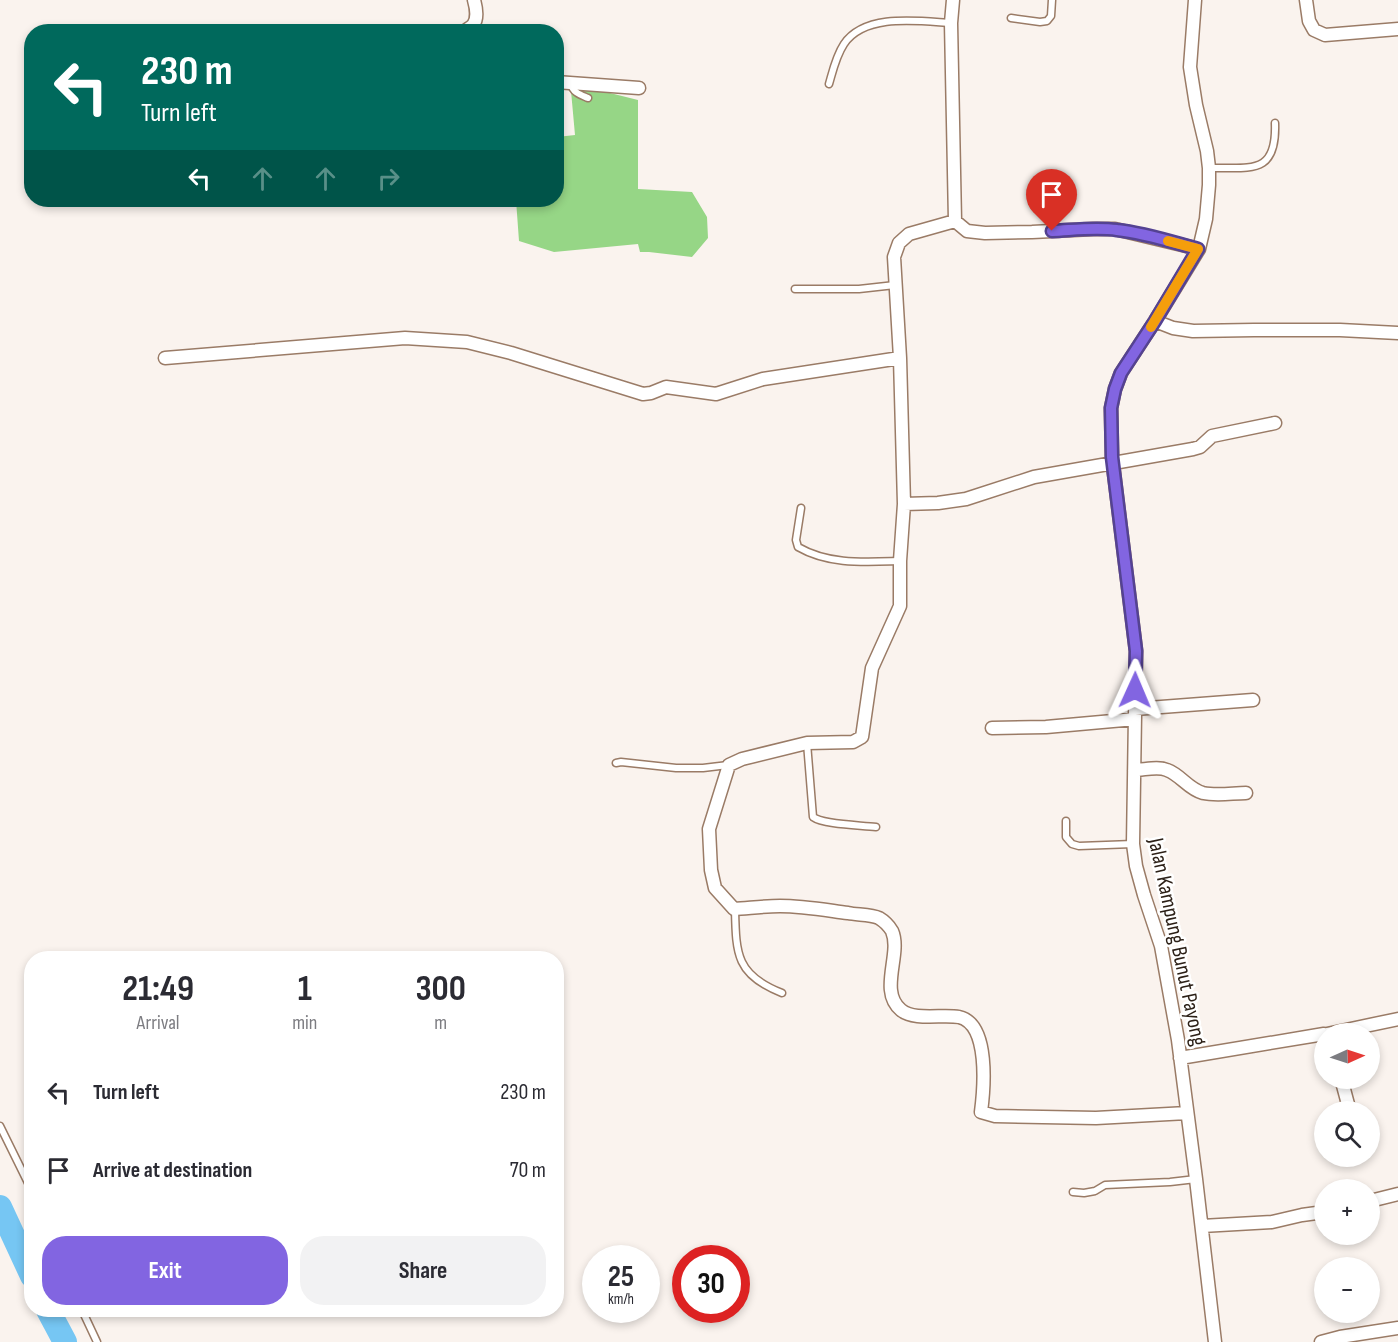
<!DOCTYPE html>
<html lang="en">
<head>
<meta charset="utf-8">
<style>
	body { margin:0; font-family:"Sofia Sans Condensed",sans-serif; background:#f2f2f3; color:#2b2b33; height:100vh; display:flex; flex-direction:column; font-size:22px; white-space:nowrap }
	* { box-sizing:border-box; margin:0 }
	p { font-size:20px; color:#7c7c81 }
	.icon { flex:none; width:33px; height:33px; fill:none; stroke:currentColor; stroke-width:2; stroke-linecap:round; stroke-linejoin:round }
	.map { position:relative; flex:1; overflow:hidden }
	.panel { position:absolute; left:24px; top:951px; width:540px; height:366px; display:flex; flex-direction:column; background:#fff; border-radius:24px; box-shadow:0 3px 9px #0003 }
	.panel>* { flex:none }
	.top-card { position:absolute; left:24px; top:24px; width:540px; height:183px; border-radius:24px; box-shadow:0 3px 9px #0003; background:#00695c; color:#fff; overflow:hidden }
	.needle { width:39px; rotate:87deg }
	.tools { position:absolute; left:1314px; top:1023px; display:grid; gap:12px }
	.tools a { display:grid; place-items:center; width:66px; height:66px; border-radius:50%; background:#fff; box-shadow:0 3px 9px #0003; font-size:30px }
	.speed { position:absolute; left:582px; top:1245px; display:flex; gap:12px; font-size:30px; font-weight:700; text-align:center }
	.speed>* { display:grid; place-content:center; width:78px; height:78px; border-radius:50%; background:#fff; box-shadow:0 3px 9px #0003; line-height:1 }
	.speed small { font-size:15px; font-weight:400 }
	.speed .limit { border:9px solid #d22; background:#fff; color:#111 }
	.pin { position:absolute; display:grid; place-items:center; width:51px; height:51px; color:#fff; margin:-62px -26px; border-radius:50% 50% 50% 0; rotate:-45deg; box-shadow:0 0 6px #0007 }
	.pin .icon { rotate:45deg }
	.me { position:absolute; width:66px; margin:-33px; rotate:1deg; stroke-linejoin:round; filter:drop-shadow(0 0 4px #0008) }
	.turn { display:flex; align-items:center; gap:21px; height:126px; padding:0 18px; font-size:27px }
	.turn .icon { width:78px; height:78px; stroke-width:2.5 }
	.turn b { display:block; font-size:42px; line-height:51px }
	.lanes { display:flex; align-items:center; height:57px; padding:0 18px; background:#0003; justify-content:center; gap:30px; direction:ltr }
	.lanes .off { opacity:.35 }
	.eta { display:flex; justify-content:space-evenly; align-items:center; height:102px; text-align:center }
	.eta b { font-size:36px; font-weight:700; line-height:42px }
	.action { display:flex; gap:12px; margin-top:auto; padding:12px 18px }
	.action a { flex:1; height:69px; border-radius:24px; background:#8265e1; color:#fff; font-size:24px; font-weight:700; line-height:69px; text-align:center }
	.action a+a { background:#f2f2f3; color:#2b2b33 }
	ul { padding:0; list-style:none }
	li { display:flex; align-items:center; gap:18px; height:78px; padding:0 18px }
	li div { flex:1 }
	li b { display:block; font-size:22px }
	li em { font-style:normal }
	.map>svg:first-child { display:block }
	.green { fill:#96d686 }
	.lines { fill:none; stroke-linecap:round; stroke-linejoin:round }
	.river { stroke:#76c6f3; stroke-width:24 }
	.service-casing { stroke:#9a7b66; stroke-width:9 }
	.minor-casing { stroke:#9a7b66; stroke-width:15 }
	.service { stroke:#fff; stroke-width:6 }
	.minor { stroke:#fff; stroke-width:12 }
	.route-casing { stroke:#544292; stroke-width:15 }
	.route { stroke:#8265e1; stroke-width:10 }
	.slow { stroke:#f59e0b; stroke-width:10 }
	.labels { text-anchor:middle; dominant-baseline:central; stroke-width:5; stroke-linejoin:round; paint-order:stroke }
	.street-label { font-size:22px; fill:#2c2017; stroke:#fff }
</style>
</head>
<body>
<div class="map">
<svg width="1398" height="1342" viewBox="0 0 1398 1342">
	<rect width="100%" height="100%" fill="#faf3ee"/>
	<path class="green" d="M 576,88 L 598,90 L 638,100 L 638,189 L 692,192 L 707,217 L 708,238 L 692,257 L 649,252 L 640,252 L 638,244 L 554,252 L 519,241 L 516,200 L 556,200 L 557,137 L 575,135 L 571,91 Z"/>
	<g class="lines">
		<path class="river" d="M 0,1207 L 32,1276
			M 48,1310 L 65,1342"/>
		<g class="service-casing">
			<path id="service" d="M 1011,18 L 1040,22 L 1047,21 L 1051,16 L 1052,0
				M 571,84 C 573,93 581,95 588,98
				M 829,84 C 833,70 836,56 844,44 C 865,13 918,21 951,23
				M 1210,168 C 1250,167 1277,176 1275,123
				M 795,289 L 859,289 L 895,285
				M 801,508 L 796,540 L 798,547 C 829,565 865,562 900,561
				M 807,743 L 813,817 C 824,825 861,825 876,827
				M 616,763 L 621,762 L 676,768 L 703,768 L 728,765
				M 1066,821 L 1066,837 L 1072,844 L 1079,846 L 1133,844
				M 735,909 C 736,954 736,975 782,993
				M 0,1126 L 32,1191
				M 1073,1192 L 1084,1193 L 1095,1191 L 1105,1185 L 1170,1182 L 1196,1179
				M 82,1310 L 97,1342"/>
		</g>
		<g class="minor-casing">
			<path id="minor" d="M 953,0 L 951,23 L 955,221 L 909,234 L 899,243 L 894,257 L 900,358 L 904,504 L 900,561 L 900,606 L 872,668 L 862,737 L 853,742 L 807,743 L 742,759 L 729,765 L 709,829 L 711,870 L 715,888 L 734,909 C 750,908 765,906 780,906 C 803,906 825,910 848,913 C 857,915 871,914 879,918 C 884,921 889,926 892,931 C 902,954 878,991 901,1010 C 914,1021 943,1014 959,1017 C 990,1024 984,1089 981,1112 L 995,1116 L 1096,1118 L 1187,1113
				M 1195,0 L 1190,67 L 1196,105 L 1207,151 L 1209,168 L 1209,185 L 1206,219 L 1199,249 L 1155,321 L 1121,373 L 1115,389 L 1111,408 L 1112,457 L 1136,651 L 1133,844 L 1136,866 L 1144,895 L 1161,946 L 1178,1040 L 1196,1179 L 1215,1342
				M 1306,0 L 1309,21 L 1314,30 L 1325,35 L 1398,29
				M 464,32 C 467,29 470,28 473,25 C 478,19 476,7 474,0
				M 556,82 L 639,88
				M 955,221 L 967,231 L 985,233 L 1032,232 L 1093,229 L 1115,229 L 1199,249
				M 1155,321 L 1173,328 L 1193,331 L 1254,330 L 1340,330 L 1398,333
				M 165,358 L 405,338 L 467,342 L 511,353 L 643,394 L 651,393 L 666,387 L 716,394 L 763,379 L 900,358
				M 904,504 L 938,503 L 966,499 L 1034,477 L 1193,449 L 1200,447 L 1212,436 L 1275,423
				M 1135,709 L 1253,700
				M 992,728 L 1046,727 L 1135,719
				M 1134,770 C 1144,770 1158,766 1167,770 C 1181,775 1188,789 1203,793 C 1217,796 1233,793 1246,793
				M 1327,1034 L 1398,1019
				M 1180,1058 L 1324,1034
				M 1341,1078 L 1349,1108
				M 1370,1201 L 1398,1194
				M 1202,1226 L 1272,1222 L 1302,1215 L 1324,1212
				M 1321,1342 L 1340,1337 L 1398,1328"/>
		</g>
		<use href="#service" class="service"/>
		<use href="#minor" class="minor"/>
	</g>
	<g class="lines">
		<g class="route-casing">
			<path id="route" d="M 1052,231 C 1074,230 1096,227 1117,230 C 1145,233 1172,242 1198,249 L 1155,321 L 1121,373 L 1115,389 L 1111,408 L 1112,457 L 1136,651 L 1135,690"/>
		</g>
		<use href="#route" class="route"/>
		<path class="slow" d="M 1151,327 L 1198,249 L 1168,241"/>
	</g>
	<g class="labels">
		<g class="street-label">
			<text transform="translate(1177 942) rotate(78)">Jalan Kampung Bunut Payong</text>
		</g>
	</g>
</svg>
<div class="tools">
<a><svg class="needle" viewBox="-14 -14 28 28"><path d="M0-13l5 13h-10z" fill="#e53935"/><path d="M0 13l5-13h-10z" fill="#7c7c81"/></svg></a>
<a><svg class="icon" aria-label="search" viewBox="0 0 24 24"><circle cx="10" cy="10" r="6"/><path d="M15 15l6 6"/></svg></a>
<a>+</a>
<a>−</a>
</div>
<div class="speed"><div>25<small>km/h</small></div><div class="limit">30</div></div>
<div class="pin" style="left:1052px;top:231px;background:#d93025"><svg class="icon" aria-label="arrive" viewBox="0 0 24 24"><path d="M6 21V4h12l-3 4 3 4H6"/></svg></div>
<svg class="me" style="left:1135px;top:690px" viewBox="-20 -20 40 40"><path d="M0-17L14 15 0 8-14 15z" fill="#8265e1" stroke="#fff" stroke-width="4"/></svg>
<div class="top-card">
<div class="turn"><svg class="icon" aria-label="left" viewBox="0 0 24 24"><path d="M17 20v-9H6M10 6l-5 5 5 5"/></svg><div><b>230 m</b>Turn left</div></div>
<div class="lanes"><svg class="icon" aria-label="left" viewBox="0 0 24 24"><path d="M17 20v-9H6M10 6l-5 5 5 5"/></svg><svg class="icon off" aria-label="ahead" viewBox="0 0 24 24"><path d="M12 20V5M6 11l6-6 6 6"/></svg><svg class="icon off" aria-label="ahead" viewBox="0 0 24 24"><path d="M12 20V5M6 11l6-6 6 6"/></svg><svg class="icon off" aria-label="right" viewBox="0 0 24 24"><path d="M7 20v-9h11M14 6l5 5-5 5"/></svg></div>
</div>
<section class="panel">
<div class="eta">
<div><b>21:49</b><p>Arrival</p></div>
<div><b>1</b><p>min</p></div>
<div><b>300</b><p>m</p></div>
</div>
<ul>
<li><svg class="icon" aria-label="left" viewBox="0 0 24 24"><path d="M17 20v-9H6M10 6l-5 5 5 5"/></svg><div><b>Turn left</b></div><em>230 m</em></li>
<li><svg class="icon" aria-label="arrive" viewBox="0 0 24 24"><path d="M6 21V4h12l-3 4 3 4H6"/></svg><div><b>Arrive at destination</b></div><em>70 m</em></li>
</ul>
<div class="action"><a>Exit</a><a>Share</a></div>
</section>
</div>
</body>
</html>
